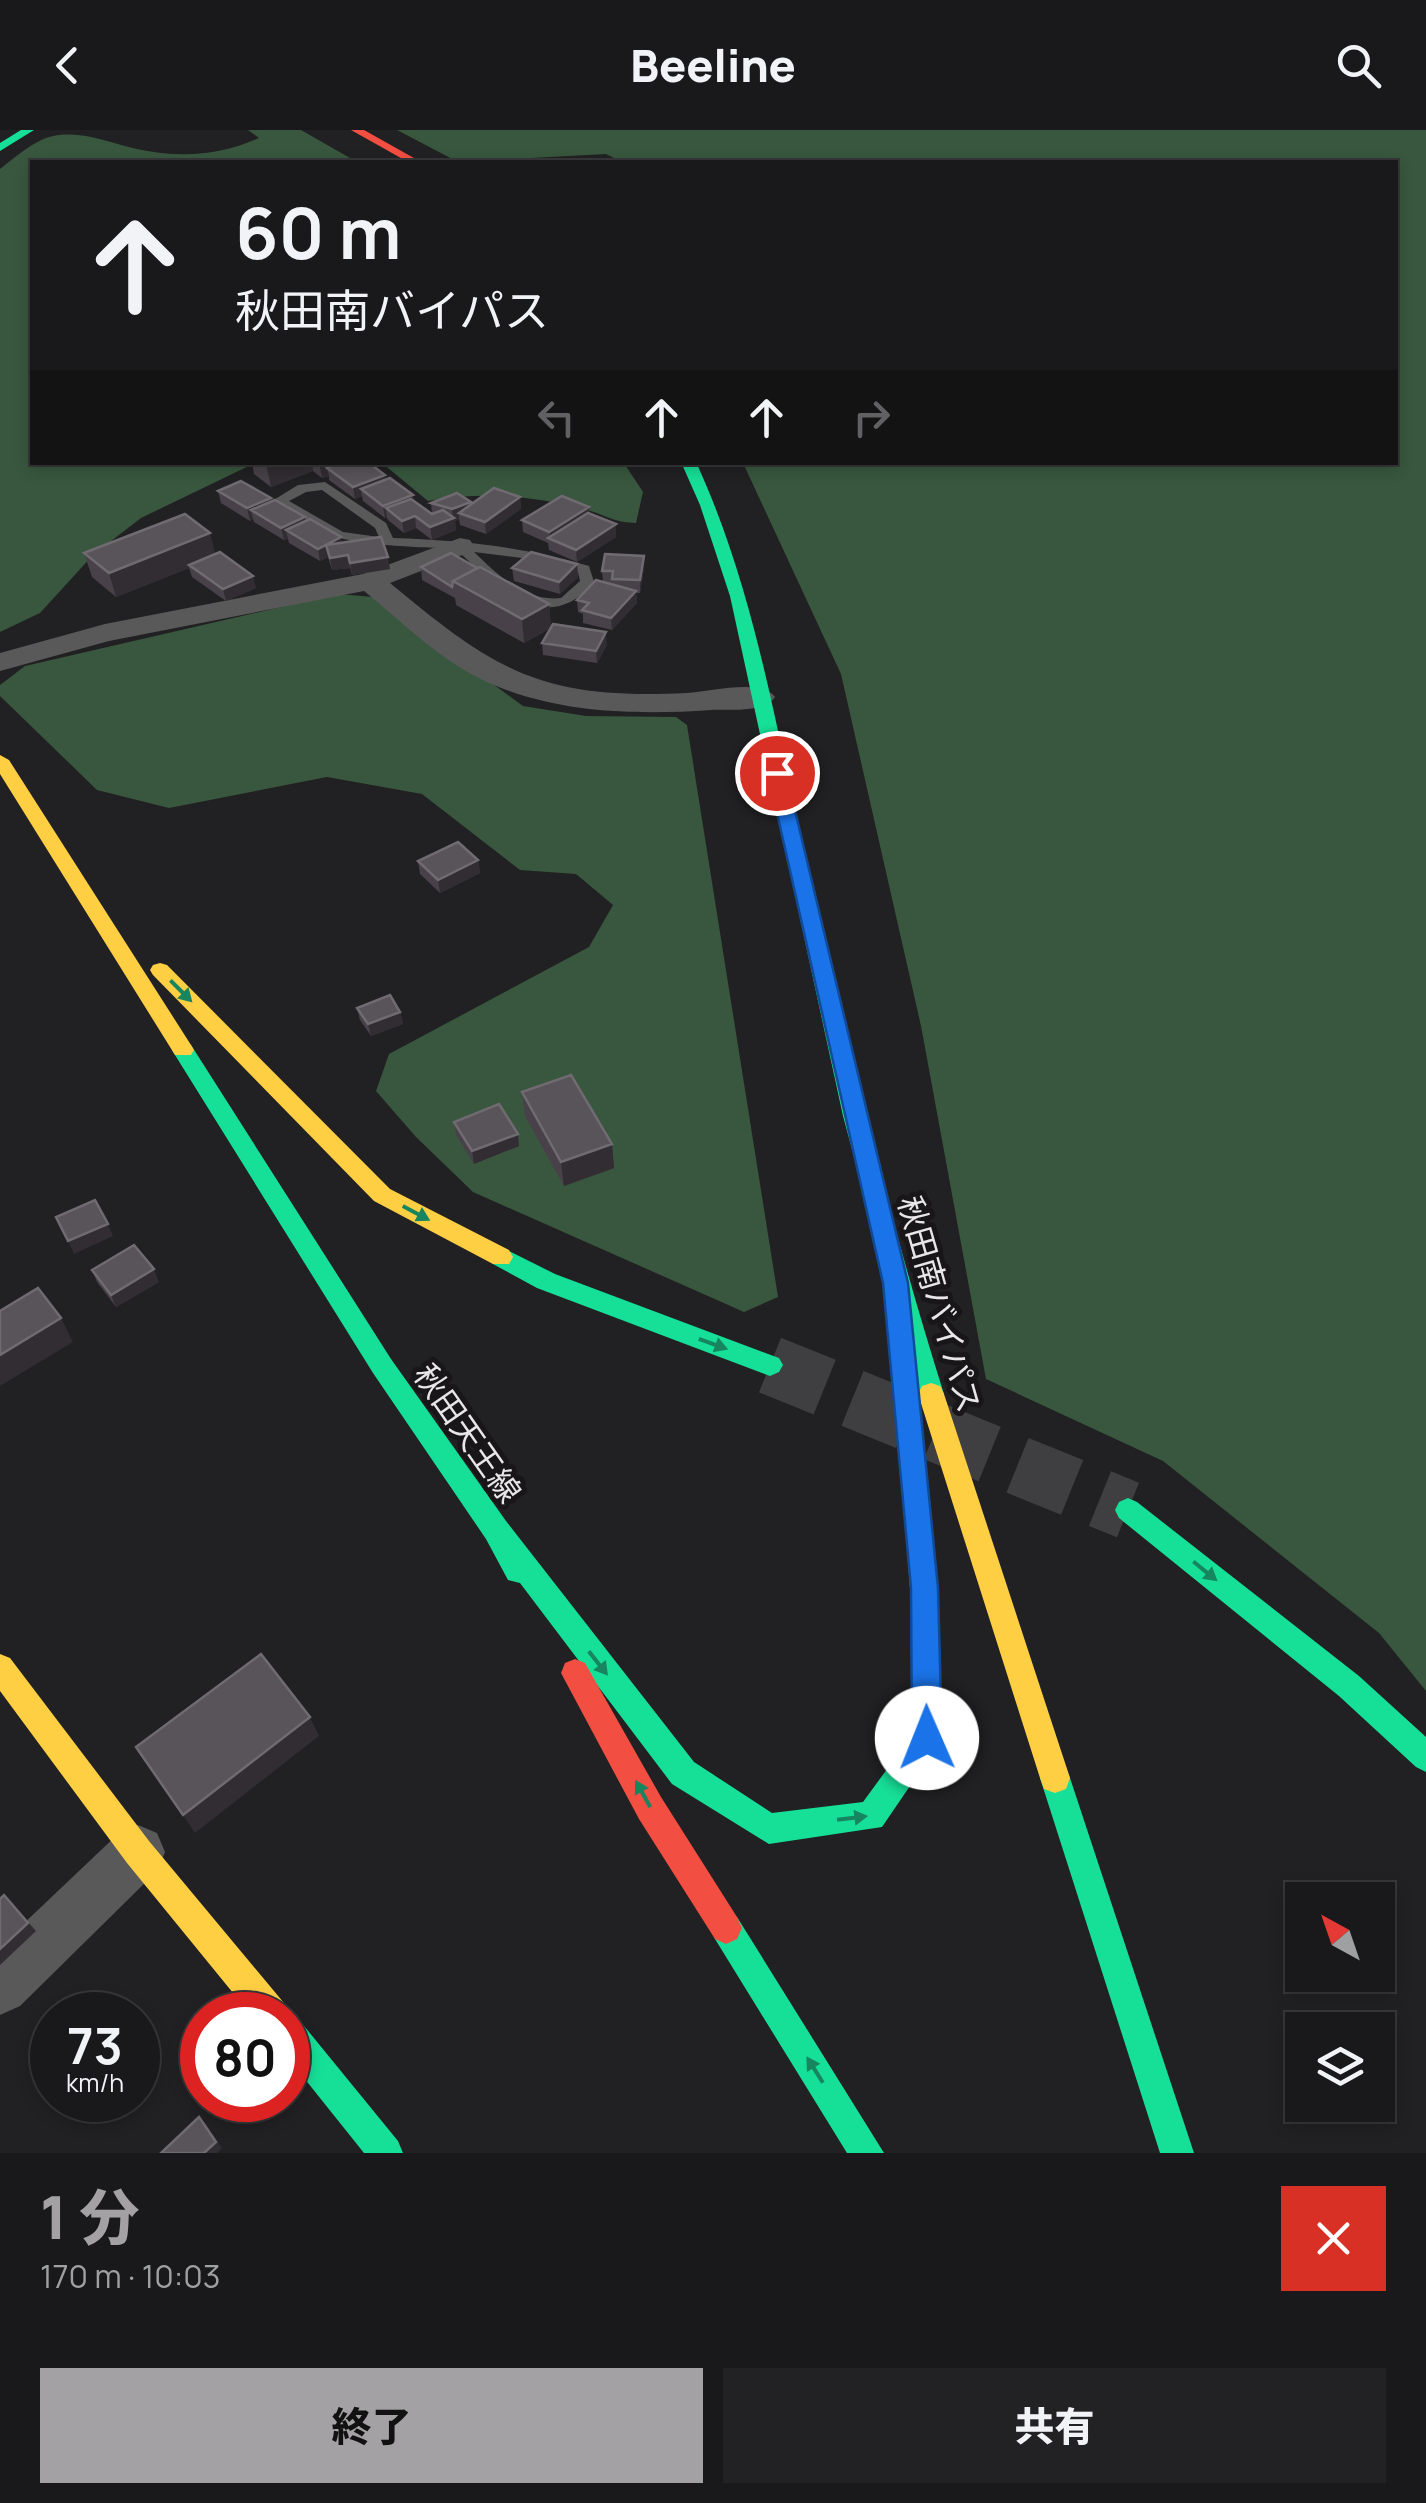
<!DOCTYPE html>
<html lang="ja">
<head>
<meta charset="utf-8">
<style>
	body { margin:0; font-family:Manrope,"Noto Sans JP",sans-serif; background:#222123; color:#f1f3f6; height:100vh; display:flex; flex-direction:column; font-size:38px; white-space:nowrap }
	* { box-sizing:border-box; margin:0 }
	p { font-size:32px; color:#9fa0a2 }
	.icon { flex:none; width:55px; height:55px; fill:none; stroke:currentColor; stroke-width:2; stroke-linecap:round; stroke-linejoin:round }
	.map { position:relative; height:2023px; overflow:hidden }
	.details { display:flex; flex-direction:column; background:#19181a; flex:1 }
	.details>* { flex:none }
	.banner { position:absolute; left:30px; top:30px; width:1368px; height:305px; border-radius:0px; box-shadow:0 5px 15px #0003,0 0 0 2px #373739; background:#19181a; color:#f1f3f6; overflow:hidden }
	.needle { width:65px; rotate:320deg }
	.fabs { position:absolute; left:1285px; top:1752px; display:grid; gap:20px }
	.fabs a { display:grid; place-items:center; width:110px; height:110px; border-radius:0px; background:#19181a; box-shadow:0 5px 15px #0003,0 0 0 2px #373739; font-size:50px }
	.speed { position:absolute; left:30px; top:1862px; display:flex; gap:20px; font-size:50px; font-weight:700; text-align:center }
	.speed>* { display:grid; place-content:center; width:130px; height:130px; border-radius:50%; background:#19181a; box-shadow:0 5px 15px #0003,0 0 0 2px #373739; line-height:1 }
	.speed small { font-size:25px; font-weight:400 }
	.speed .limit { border:15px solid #d22; background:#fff; color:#111 }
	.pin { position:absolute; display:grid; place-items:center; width:85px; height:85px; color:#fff; margin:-42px; border:5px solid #fff; border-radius:50%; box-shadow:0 2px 10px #0007 }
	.me { position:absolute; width:110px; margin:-55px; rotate:359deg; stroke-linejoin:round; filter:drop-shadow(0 0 8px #0008) }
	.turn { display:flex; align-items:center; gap:35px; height:210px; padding:0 40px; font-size:45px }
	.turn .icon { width:130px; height:130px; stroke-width:2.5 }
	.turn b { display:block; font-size:70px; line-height:85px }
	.lanes { display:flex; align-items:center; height:95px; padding:0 40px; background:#0003; justify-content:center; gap:50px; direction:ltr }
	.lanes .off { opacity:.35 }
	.round { display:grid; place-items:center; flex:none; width:105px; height:105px; border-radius:0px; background:#222123 }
	.overview { display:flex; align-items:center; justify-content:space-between; height:170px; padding:0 40px }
	h1 { font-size:60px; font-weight:800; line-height:75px; color:#a3a1a3 }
	.action { display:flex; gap:20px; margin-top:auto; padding:20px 40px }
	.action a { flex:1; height:115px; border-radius:0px; background:#a3a1a3; color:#111; font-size:40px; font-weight:800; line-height:115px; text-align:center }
	.action a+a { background:#222123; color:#f1f3f6 }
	header { display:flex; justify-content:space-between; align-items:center; height:130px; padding:0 40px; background:#19181a; font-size:45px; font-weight:800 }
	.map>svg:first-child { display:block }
	.forest { fill:#38573e }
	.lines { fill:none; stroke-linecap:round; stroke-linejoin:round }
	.primary-tunnel { stroke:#3f3e40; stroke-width:59; stroke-dasharray:59 30; stroke-linecap:butt }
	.lane { fill:#5a595a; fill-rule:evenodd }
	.street { fill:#5a595a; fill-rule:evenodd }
	.fast { fill:#16e098; fill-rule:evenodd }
	.slow { fill:#ffcf43; fill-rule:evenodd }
	.jam { fill:#f24e42; fill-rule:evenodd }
	.wall { fill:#484149 }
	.shaded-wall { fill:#312d32 }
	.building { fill:#59535a; stroke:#706a71; stroke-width:2.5 }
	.oneway { fill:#17855f }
	.route { fill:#1a73e8; stroke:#114b97; stroke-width:2.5 }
	.labels { text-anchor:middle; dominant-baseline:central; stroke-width:10; stroke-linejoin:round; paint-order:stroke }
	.street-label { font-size:32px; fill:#e9e6e9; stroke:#191619 }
</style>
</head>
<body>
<header><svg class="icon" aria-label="back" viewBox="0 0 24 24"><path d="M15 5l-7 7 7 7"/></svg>Beeline<svg class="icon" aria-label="search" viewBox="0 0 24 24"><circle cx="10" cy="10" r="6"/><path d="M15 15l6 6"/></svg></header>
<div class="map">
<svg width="1426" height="2023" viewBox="0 0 1426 2023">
	<rect width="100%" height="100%" fill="#212022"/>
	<path class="forest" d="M 248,0 L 301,0 L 357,32 L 32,32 L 32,332 L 255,333 L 141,388 L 93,425 L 40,483 L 0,502 L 0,39 C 16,27 34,10 53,6 C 82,0 110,13 137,19 C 180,28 219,26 259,8 Z
		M 397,0 L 1426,0 L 1426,1561 L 1379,1503 L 1163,1331 L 986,1249 L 921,896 L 841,544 L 743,333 L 1395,332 L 1395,32 L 622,32 L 606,24 L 458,32 Z
		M 382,333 L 624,333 L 643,362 L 636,393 C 613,393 600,382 577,377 C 527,365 479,362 428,371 Z
		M 338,464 L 374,467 L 523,576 L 586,586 L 676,587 L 687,595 L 778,1167 L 744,1182 L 473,1062 L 416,1007 L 376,961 L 389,924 L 589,817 L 613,775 L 576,744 L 520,740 L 422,664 L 327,647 L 169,678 L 97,660 L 0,566 L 0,555 L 25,536 Z"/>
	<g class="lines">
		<path class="primary-tunnel" d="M 770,1235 L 1128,1380"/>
		<path class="lane" d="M 325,352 L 386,393 L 393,408 C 460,410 525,417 589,436 L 594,452 C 559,495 518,477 482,445 C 474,437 463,423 453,420 C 442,417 427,418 415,417 C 357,413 319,412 272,371 L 298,355 ZM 322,360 L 375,398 L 379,407 L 343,402 L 289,371 L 306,362 ZM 474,422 L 522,428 L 578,442 L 580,451 L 561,468 C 525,472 498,445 474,422 Z"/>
		<path class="street" d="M 460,408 L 470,410 L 474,416 L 470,422 L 390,453 C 498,543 543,570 687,563 C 709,562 762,548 775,567 C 765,583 729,579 711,580 C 624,586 528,583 453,533 C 421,512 394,485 364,461 L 109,511 L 0,541 L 0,523 L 105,494 L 363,444 Z
			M 138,1695 L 157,1703 L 165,1722 L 157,1741 L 20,1876 L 0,1885 L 0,1816 L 119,1703 Z"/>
		<path class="fast" d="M 21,0 L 34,0 L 0,21 L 0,13 Z
			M 681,332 L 696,332 C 754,458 775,593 805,727 C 845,908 888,1087 944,1264 L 940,1272 L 931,1275 L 922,1272 L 918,1264 L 843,986 L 730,466 L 700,375 Z
			M 183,912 L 191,915 L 391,1229 L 506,1391 L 694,1632 L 772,1683 L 863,1672 L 912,1605 L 910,1458 L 904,1384 L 908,1375 L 917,1372 L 926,1375 L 938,1458 L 942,1609 L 882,1697 L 769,1714 L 672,1654 L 520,1453 L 508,1450 L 486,1409 L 373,1243 L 175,925 L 172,920 Z
			M 501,1117 L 555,1144 L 779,1228 L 783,1235 L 779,1242 L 770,1246 L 537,1158 L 493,1134 L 489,1127 L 493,1120 Z
			M 1128,1368 L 1137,1372 L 1359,1546 L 1426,1607 L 1426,1642 L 1416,1637 L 1339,1566 L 1119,1388 L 1115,1380 L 1119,1372 Z
			M 1055,1633 L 1066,1637 L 1070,1648 L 1194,2023 L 1160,2023 L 1040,1648 L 1044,1637 Z
			M 726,1782 L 737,1787 L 884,2023 L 847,2023 L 715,1809 L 710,1798 L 715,1787 Z
			M 288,1887 L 300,1891 L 398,2011 L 403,2023 L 364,2023 L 288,1928 Z"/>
		<path class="slow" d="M 0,625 L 9,630 L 191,915 L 194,920 L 191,925 L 175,925 L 0,644 Z
			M 160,833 L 167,835 L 390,1059 L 509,1120 L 513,1127 L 509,1134 L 493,1134 L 374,1071 L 153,845 L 150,840 L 153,835 Z
			M 931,1253 L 940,1256 L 944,1264 L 1070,1648 L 1066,1659 L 1055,1663 L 1044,1659 L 1040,1648 L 918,1264 L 922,1256 Z
			M 0,1524 L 10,1528 L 149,1711 L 284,1873 L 288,1885 L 288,1887 L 251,1885 L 127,1733 L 0,1561 Z"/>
		<path class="jam" d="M 351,0 L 364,0 L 421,32 L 408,32 Z
			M 905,1244 L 914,1247 L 918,1255 L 930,1384 L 926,1393 L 917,1396 L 908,1393 L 904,1384 L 892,1255 L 896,1247 Z
			M 575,1529 L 585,1533 L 661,1667 L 737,1787 L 742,1798 L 737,1809 L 726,1814 L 715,1809 L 639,1689 L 561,1543 L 565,1533 Z"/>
	</g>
	<path class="wall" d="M 252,332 L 368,332 L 386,350 L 432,384 L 431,373 L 471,372 L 471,374 L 520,367 L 521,379 L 486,404 L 460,395 L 459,389 L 455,391 L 456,400 L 432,410 L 416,398 L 404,403 L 388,390 L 387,388 L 385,388 L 363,371 L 362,366 L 355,369 L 329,350 L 329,346 L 322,348 L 313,341 L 271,357 L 254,344 Z
		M 218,361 L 271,368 L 272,371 L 390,439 L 352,445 L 350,438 L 332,440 L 328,427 L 320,431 L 289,413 L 288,409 L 284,410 L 254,392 L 253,389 L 250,391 L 221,373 Z
		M 589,377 L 590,384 L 616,407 L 577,432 L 549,420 L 548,413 L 523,402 L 522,390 Z
		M 84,423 L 215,424 L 256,458 L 226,471 L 192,447 L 189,438 L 116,467 L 92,447 Z
		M 577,434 L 578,447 L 560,464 L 514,451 L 512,438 Z
		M 421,437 L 477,438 L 549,474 L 551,498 L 607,515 L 597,533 L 543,525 L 542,513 L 551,498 L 524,513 L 456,475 L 455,468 L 422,450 Z
		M 644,438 L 640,463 L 636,463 L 637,473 L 612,500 L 583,493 L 583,484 L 578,482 L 577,470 L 603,452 L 602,441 Z
		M 478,730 L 480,743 L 440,763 L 420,744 L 418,731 Z
		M 357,878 L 400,882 L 403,894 L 371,906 L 360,890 Z
		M 522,962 L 612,1014 L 614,1038 L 564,1056 L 525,986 Z
		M 454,992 L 518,1004 L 519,1016 L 474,1034 L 456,1005 Z
		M 92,1140 L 159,1152 L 116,1177 L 97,1152 Z"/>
	<path class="shaded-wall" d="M 312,332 L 313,341 L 271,357 L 266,333 Z
		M 319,332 L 361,332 L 327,338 L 329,346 L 322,348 Z
		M 385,345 L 387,357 L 361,359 L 362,366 L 355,369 L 353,357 Z
		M 413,365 L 415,377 L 386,378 L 387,388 L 385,388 L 383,376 Z
		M 520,367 L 521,379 L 486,404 L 485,392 Z
		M 271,368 L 274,380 L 251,380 L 253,389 L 250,391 L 247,378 Z
		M 471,372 L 472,384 L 459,383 L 459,389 L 455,391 L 456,400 L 432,410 L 430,397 L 453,389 L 452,379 Z
		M 589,377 L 590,389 L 550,408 L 549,402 Z
		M 415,386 L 416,398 L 404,403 L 402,391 Z
		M 305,387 L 308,399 L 286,400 L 288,409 L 284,410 L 281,398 Z
		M 616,394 L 616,407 L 577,432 L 576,420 Z
		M 210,403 L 216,427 L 189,435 L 189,438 L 116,467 L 109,443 Z
		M 341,407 L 344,420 L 326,415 L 328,427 L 320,431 L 318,419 Z
		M 348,425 L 350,438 L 332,440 L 330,428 Z
		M 644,426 L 644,438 L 640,463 L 640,450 Z
		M 388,427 L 390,439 L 352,445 L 350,433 Z
		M 577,434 L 578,447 L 560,464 L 559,452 Z
		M 253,446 L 256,458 L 226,471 L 223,459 Z
		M 636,461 L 637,473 L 612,500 L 611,488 Z
		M 549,474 L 551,498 L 524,513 L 522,489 Z
		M 606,502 L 607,515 L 597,533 L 596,521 Z
		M 478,730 L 480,743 L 440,763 L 438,750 Z
		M 400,882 L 403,894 L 371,906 L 368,894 Z
		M 518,1004 L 519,1016 L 474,1034 L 472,1021 Z
		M 612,1014 L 614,1038 L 564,1056 L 561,1032 Z
		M 108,1094 L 113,1106 L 74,1124 L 68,1111 Z
		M 154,1139 L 159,1152 L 116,1177 L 111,1165 Z
		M 61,1188 L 73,1212 L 0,1256 L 0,1225 Z
		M 310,1587 L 319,1606 L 195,1703 L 183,1685 Z
		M 4,1765 L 36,1801 L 0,1835 L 0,1819 Z
		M 199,1987 L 206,1994 L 222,2018 L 217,2023 L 204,2023 Z"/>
	<path class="building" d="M 341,332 L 368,332 L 385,345 L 353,357 L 327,338 Z
		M 390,348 L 413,365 L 383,376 L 361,359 Z
		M 241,351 L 271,368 L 247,378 L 218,361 Z
		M 494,358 L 520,367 L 485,392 L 459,383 Z
		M 457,363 L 471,372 L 452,379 L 431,373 Z
		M 562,366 L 589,377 L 549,402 L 522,390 Z
		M 411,369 L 432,384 L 443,380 L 454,388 L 430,397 L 415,386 L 402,391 L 386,378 Z
		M 275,370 L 305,387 L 281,398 L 251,380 Z
		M 588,383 L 616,394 L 576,420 L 548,408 Z
		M 185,384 L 210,403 L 109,443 L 84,423 Z
		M 310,389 L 341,407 L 318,419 L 286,400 Z
		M 381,407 L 388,427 L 350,433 L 348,425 L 330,428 L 326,415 Z
		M 220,422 L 253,446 L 223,459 L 189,435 Z
		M 531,422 L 577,434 L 559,452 L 512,438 Z
		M 451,423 L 477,438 L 453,451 L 452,457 L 421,437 Z
		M 605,424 L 644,426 L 640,450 L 612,449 L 613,441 L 602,441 Z
		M 480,437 L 549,474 L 522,489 L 453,451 Z
		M 596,450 L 636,461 L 611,488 L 582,480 L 589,473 L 577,470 Z
		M 553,494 L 606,502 L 596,521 L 542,513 Z
		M 458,712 L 478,730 L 438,750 L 418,731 Z
		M 390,865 L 400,882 L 368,894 L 357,878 Z
		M 571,945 L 612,1014 L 561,1032 L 522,962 Z
		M 499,974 L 518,1004 L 472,1021 L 454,992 Z
		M 95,1070 L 108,1094 L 68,1111 L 56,1087 Z
		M 134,1115 L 154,1139 L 111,1165 L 92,1140 Z
		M 38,1158 L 61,1188 L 0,1225 L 0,1181 Z
		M 261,1524 L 310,1587 L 183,1685 L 136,1617 Z
		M 4,1765 L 28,1793 L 0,1819 L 0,1769 Z
		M 199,1987 L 216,2012 L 204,2023 L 161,2023 Z"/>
	<defs><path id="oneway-solid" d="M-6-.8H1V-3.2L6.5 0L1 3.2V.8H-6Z" transform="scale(2.5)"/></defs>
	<g class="oneway">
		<use href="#oneway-solid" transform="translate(181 861) rotate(45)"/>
		<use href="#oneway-solid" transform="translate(416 1083) rotate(28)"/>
		<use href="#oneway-solid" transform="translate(713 1214) rotate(20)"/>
		<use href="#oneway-solid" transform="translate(1205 1441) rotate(39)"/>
		<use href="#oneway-solid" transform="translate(598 1533) rotate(52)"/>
		<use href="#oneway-solid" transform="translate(643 1664) rotate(-119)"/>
		<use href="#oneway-solid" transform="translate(852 1688) rotate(-7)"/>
		<use href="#oneway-solid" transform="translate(815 1940) rotate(-122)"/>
	</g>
	<path class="route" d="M 777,638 L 786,643 L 908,1153 L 938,1458 L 942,1608 L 938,1619 L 927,1623 L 917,1619 L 912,1608 L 911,1458 L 883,1153 L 768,643 Z"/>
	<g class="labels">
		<g class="street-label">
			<text transform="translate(940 1174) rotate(74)">秋田南バイパス</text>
			<text transform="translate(468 1303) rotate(55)">秋田天王線</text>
		</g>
	</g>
</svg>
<div class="fabs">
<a><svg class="needle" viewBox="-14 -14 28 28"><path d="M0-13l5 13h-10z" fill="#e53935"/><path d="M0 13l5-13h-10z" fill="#9fa0a2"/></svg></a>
<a><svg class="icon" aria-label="layers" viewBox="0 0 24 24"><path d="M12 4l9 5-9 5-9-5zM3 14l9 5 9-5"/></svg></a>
</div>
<div class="speed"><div>73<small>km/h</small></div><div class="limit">80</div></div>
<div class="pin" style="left:777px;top:643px;background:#d93025"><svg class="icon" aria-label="arrive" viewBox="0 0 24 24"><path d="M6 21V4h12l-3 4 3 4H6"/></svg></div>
<svg class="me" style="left:927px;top:1608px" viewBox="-20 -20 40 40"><circle r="19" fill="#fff"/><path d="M0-13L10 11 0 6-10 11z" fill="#1a73e8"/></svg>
<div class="banner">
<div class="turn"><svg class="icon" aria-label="ahead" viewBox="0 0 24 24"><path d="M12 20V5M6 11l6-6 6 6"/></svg><div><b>60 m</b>秋田南バイパス</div></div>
<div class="lanes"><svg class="icon off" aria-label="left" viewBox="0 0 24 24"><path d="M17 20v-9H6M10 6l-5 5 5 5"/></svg><svg class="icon" aria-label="ahead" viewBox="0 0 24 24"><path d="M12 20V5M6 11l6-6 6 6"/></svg><svg class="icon" aria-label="ahead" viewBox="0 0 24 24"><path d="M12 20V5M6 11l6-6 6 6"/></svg><svg class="icon off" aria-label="right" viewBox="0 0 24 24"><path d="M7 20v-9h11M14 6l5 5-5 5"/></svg></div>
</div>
</div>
<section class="details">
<div class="overview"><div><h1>1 分</h1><p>170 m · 10:03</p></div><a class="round" style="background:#d93025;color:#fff"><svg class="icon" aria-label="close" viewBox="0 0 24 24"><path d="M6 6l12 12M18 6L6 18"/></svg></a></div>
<div class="action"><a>終了</a><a>共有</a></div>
</section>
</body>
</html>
